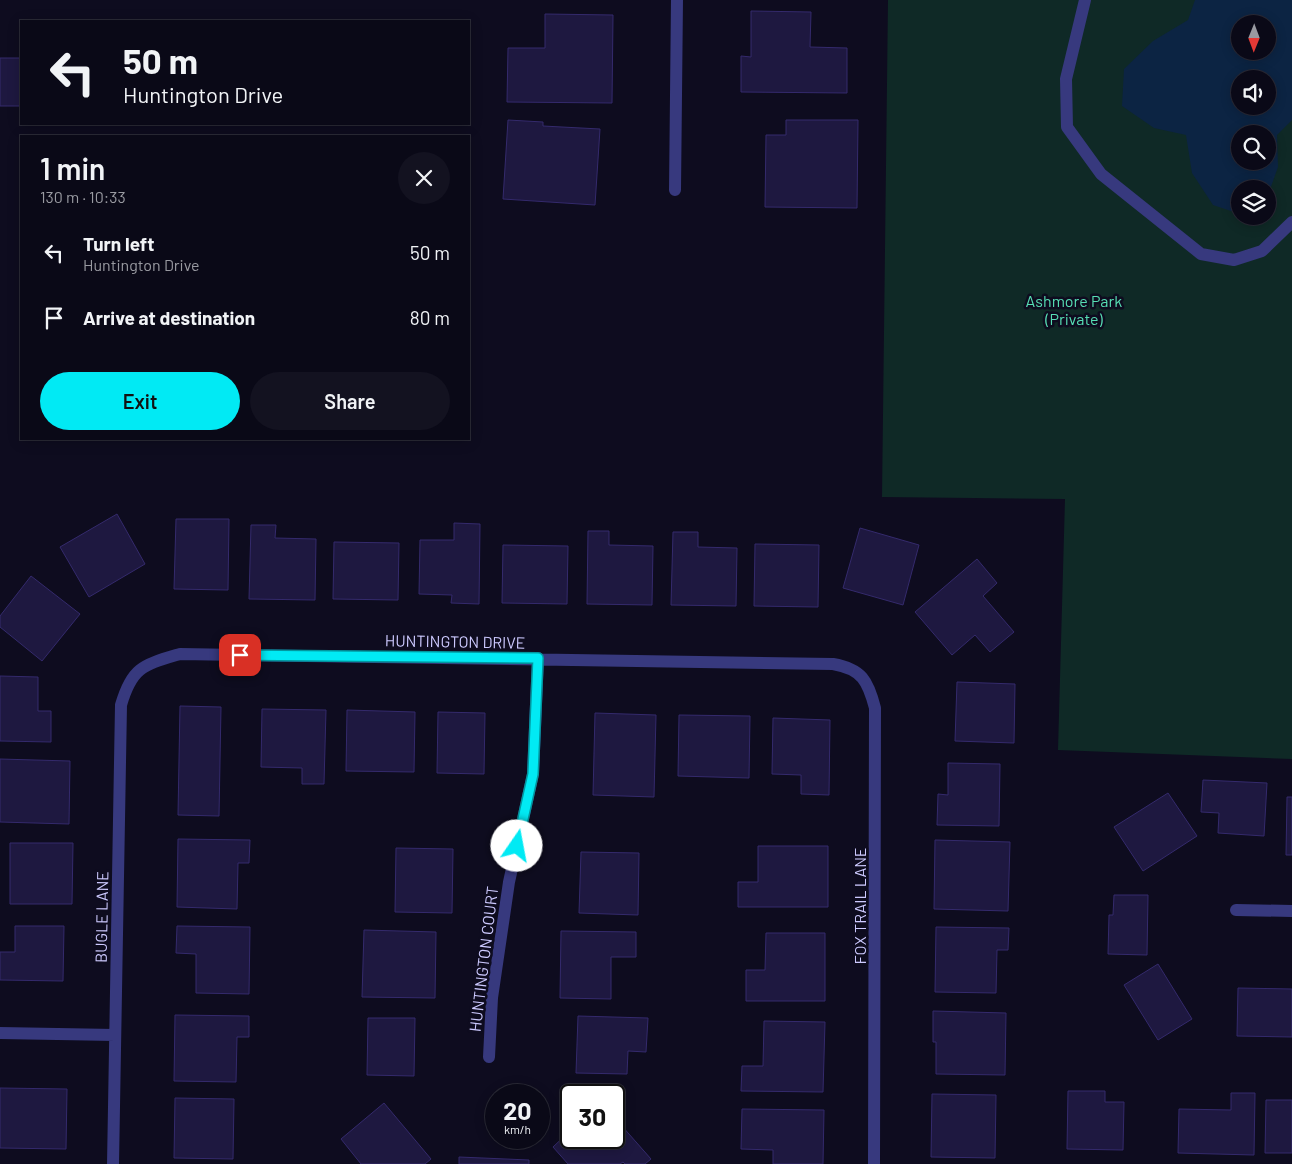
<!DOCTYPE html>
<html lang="en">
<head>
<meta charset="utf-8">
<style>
	body { margin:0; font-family:Barlow,sans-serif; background:#131220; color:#f1f3f6; height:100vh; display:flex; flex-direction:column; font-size:19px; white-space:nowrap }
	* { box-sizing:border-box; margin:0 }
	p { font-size:16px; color:#999aa1 }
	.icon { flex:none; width:28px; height:28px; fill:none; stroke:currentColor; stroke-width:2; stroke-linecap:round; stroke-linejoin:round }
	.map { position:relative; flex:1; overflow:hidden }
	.details { position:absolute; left:20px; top:135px; width:450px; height:305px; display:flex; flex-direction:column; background:#0a0917; border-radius:0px; box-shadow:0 2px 12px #0003,0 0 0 1px #2a2a36 }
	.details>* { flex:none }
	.top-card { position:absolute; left:20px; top:20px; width:450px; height:105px; border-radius:0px; box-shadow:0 2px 12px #0003,0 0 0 1px #2a2a36; background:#0a0917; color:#f1f3f6; overflow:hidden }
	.needle { width:32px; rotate:181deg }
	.buttons { position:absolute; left:1231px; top:15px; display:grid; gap:10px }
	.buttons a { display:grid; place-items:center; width:45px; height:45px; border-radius:50%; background:#0a0917; box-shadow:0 2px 12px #0003,0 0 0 1px #2a2a36; font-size:25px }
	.speed { position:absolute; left:485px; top:1084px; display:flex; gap:10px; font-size:25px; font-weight:700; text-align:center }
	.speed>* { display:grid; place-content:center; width:65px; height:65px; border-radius:50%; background:#0a0917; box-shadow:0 2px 12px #0003,0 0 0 1px #2a2a36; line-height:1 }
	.speed small { font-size:12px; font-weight:400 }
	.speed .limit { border:2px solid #111; border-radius:8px; background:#fff; color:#111 }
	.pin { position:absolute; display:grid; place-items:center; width:42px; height:42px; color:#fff; margin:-21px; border-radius:10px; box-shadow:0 2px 8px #0006 }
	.me { position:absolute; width:55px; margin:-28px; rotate:12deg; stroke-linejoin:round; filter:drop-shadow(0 0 4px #0008) }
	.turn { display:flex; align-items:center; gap:18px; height:105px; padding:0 20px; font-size:22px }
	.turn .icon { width:65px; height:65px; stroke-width:2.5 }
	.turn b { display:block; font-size:35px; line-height:42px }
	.round { display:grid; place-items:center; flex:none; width:52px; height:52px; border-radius:26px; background:#131220 }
	.summary { display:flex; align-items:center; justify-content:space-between; height:85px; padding:0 20px }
	h1 { font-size:30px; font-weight:600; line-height:38px }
	.button { display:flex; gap:10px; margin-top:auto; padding:10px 20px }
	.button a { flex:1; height:58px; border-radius:30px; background:#01eaf4; color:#111; font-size:20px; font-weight:600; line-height:58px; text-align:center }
	.button a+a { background:#131220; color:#f1f3f6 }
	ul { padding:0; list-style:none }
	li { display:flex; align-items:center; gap:15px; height:65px; padding:0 20px }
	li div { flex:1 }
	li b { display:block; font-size:19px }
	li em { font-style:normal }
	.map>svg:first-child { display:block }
	.green { fill:#0f2926; fill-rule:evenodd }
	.water { fill:#0c2443; fill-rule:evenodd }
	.building { fill:#1e1840; stroke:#342a6c }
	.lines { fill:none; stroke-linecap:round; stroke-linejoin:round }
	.minor { stroke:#37397e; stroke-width:12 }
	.route-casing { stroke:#01989f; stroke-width:12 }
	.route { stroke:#01eaf4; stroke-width:9 }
	.labels { text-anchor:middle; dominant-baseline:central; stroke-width:5; stroke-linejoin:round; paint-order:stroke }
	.park-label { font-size:16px; fill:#57deb4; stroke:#0e0c1f }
	.street-label { font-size:16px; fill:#cdcaff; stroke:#0e0c1f }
</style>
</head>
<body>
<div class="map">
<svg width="1292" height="1164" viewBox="0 0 1292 1164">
	<rect width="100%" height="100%" fill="#0e0c1f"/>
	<path class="green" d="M 888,0 L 1292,0 L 1292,759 L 1058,750 L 1065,499 L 882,497 ZM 1240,24 L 1268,24 L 1268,51 L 1240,51 ZM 1240,79 L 1268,79 L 1268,106 L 1240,106 ZM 1240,134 L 1268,134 L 1268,161 L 1240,161 ZM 1240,189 L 1268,189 L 1268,216 L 1240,216 Z"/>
	<path class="water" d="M 1195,0 L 1292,0 L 1292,120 L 1277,135 L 1278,167 L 1268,195 L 1268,189 L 1240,189 L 1240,211 L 1234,212 L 1213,205 L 1192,173 L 1186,135 L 1154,128 L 1122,106 L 1124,69 L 1153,41 L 1188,20 ZM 1240,24 L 1268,24 L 1268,51 L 1240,51 ZM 1240,79 L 1268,79 L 1268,106 L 1240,106 ZM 1240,134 L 1268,134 L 1268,161 L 1240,161 Z"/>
	<path class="building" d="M 751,11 L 811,12 L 810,47 L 847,48 L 847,93 L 741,92 L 741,56 L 751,57 Z
		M 545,14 L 613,15 L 612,103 L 507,102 L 508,48 L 545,48 Z
		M 0,58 L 21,58 L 21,106 L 0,106 Z
		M 508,120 L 543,122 L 543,126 L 600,129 L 595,205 L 503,199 Z
		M 786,120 L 858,120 L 857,208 L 765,207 L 766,135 L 786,135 Z
		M 117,514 L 145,564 L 89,597 L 60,547 Z
		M 176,519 L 229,519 L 228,590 L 174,589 Z
		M 454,523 L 480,524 L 479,604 L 451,603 L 452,595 L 419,594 L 420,540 L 454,540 Z
		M 251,525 L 276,525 L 275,538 L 316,539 L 315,600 L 249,599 Z
		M 860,528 L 919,545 L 903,605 L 843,588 Z
		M 588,531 L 609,531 L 609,545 L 653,546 L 652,605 L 587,604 Z
		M 673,532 L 698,532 L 698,547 L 737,548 L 736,606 L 671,605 Z
		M 334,542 L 399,543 L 398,600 L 333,599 Z
		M 755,544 L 819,545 L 818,607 L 754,606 Z
		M 503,545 L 568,546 L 567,604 L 502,603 Z
		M 977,559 L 997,583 L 983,596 L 1014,632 L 990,652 L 975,635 L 952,655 L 915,612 Z
		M 31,576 L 80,614 L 42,661 L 0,627 L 0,616 Z
		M 0,676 L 38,677 L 38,711 L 51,711 L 51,742 L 0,741 Z
		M 957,682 L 1015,684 L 1014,743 L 955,741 Z
		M 180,706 L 221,707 L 219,816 L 178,815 Z
		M 262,709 L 326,710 L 324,784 L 302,784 L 302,768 L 261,767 Z
		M 347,710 L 415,712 L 414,772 L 346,771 Z
		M 438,712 L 485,713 L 484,774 L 437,773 Z
		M 595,713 L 656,715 L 654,797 L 593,795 Z
		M 679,715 L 750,716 L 749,778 L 678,776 Z
		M 773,718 L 830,720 L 829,795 L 801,794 L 801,775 L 772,774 Z
		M 0,759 L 70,761 L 69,824 L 0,822 Z
		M 948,763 L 1000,764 L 999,826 L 937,825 L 938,794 L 948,795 Z
		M 1203,780 L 1267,783 L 1264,836 L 1218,833 L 1219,813 L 1201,812 Z
		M 1168,793 L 1197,836 L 1143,871 L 1114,827 Z
		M 1287,797 L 1292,797 L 1292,855 L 1286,855 Z
		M 178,839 L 250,840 L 249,863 L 238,863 L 237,909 L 177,907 Z
		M 935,840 L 1010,842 L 1008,911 L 934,909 Z
		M 10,843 L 73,843 L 72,904 L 10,904 Z
		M 758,846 L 828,846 L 828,907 L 738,907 L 738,882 L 758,882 Z
		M 396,848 L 453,849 L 452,913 L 395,912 Z
		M 581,852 L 639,853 L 638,915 L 579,913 Z
		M 1114,895 L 1148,895 L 1147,955 L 1108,954 L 1109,915 L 1113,915 Z
		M 15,926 L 64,926 L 63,981 L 0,980 L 0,952 L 15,952 Z
		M 177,926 L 250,927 L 249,994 L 196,993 L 196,954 L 176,953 Z
		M 936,927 L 1009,928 L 1008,950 L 997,950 L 996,993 L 935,992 Z
		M 364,930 L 436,932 L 435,998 L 362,997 Z
		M 561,931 L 636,932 L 636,957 L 611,957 L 611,999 L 560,998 Z
		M 766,933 L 825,933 L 825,1001 L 746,1001 L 746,970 L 765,970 Z
		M 1158,964 L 1192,1019 L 1158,1040 L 1124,985 Z
		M 1238,988 L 1292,989 L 1292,1037 L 1237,1036 Z
		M 933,1011 L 1006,1013 L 1005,1075 L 936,1074 L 936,1042 L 933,1042 Z
		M 175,1015 L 249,1016 L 249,1037 L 237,1037 L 236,1082 L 174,1081 Z
		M 578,1016 L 648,1018 L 646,1052 L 628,1051 L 627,1074 L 576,1073 Z
		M 368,1018 L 415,1018 L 414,1076 L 367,1075 Z
		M 764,1021 L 825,1022 L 823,1092 L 741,1091 L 742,1066 L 763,1066 Z
		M 0,1088 L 67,1089 L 66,1149 L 0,1148 Z
		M 1068,1091 L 1105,1091 L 1105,1102 L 1124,1102 L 1123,1150 L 1067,1149 Z
		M 1231,1093 L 1255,1093 L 1254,1155 L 1178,1153 L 1179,1109 L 1231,1110 Z
		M 932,1094 L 996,1095 L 995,1158 L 931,1157 Z
		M 175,1098 L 234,1099 L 233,1159 L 174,1158 Z
		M 1266,1100 L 1292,1100 L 1292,1153 L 1265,1153 Z
		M 384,1103 L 431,1159 L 425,1164 L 361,1164 L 341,1139 Z
		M 742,1109 L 824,1110 L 823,1164 L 773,1164 L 773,1150 L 741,1149 Z
		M 614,1117 L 651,1159 L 645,1164 L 625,1164 L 623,1162 L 620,1164 L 568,1164 L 553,1147 L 571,1130 L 571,1138 L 614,1138 Z
		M 459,1157 L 529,1160 L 529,1164 L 459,1164 Z"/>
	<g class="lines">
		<path class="minor" d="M 1085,0 L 1066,79 L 1067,127 L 1101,174 L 1201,254 L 1234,260 L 1262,251 L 1292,222
			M 675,190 L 677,0
			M 1236,910 L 1292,911
			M 0,1033 L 115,1035
			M 489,1057 L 492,998 L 509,882 L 533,774 L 538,658
			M 113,1164 L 121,705 C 132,667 143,665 180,654 L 833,664 C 862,669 868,681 875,708 L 874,1164"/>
	</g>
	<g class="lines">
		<g class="route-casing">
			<path id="route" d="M 240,655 L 538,658 L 533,774 L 517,846"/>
		</g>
		<use href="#route" class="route"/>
	</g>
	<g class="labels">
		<g class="park-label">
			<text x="1074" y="300">Ashmore Park<tspan x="1074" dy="18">(Private)</tspan></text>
		</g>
		<g class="street-label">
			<text transform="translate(455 641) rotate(1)">HUNTINGTON DRIVE</text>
			<text transform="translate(859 906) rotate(-90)">FOX TRAIL LANE</text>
			<text transform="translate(101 917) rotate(-89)">BUGLE LANE</text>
			<text transform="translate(483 959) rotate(-83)">HUNTINGTON COURT</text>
		</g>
	</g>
</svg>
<div class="buttons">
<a><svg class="needle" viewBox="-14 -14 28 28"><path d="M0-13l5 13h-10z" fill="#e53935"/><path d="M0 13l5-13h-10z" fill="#999aa1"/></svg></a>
<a><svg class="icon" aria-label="sound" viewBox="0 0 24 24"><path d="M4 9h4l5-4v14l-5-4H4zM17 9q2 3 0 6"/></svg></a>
<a><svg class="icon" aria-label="search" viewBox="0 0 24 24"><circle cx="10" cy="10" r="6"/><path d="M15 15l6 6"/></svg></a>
<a><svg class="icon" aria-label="layers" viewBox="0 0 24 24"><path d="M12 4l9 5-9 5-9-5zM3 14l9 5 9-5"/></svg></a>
</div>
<div class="speed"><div>20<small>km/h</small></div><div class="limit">30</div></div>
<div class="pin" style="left:240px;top:655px;background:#d93025"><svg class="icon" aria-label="arrive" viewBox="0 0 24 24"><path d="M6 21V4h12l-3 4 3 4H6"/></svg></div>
<svg class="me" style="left:517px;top:846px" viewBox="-20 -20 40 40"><circle r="19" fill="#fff"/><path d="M0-13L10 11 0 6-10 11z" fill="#01eaf4"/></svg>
<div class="top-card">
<div class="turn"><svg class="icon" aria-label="left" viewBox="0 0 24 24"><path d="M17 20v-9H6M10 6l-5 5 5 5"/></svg><div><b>50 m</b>Huntington Drive</div></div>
</div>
<section class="details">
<div class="summary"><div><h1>1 min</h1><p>130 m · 10:33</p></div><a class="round"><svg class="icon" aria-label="close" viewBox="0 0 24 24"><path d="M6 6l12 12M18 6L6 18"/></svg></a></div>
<ul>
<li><svg class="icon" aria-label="left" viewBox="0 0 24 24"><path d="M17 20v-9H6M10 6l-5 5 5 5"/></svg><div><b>Turn left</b><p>Huntington Drive</p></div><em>50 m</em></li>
<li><svg class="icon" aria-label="arrive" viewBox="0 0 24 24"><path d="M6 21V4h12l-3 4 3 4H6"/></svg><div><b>Arrive at destination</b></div><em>80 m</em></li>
</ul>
<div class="button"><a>Exit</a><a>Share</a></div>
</section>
</div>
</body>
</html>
